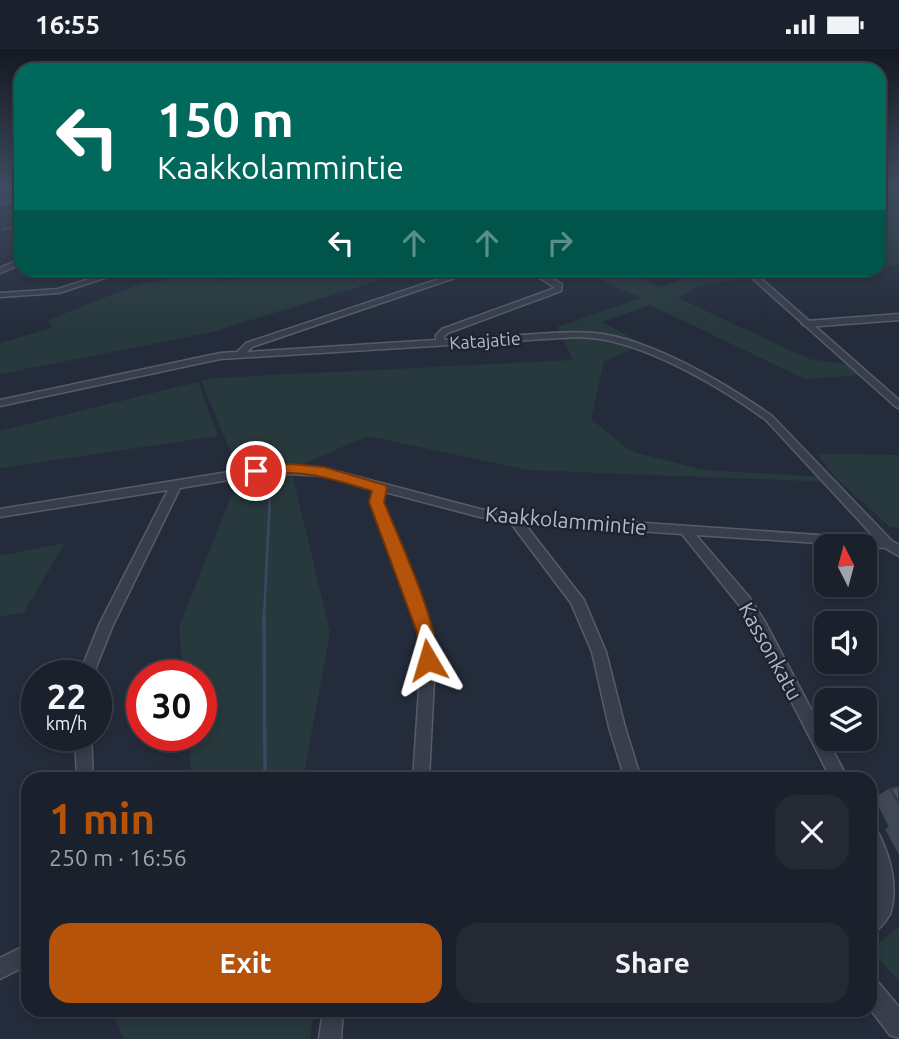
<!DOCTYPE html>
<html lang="en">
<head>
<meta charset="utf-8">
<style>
	body { margin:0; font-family:Ubuntu,sans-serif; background:#242934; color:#f1f3f6; height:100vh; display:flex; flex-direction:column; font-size:26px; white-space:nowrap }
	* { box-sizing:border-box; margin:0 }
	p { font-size:23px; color:#a0a3a9 }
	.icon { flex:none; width:38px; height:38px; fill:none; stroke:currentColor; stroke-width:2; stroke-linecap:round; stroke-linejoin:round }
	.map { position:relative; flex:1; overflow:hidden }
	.panel { position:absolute; left:21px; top:723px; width:856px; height:245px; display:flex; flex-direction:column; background:#1b212c; border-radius:21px; box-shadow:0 4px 10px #0003,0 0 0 2px #393e48 }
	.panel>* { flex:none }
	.top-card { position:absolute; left:14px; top:14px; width:872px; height:214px; border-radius:21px; box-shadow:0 4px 10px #0003,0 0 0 2px #393e48; background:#00695c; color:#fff; overflow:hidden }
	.needle { width:46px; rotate:354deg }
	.buttons { position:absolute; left:814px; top:485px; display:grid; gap:14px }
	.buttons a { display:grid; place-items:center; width:63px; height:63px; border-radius:14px; background:#1b212c; box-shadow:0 4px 10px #0003,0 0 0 2px #393e48; font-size:35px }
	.speed { position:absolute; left:21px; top:611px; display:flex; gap:14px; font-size:35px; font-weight:700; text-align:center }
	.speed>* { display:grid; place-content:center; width:91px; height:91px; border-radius:50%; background:#1b212c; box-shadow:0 4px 10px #0003,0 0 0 2px #393e48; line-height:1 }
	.speed small { font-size:18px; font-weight:400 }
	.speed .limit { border:10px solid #d22; background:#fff; color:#111 }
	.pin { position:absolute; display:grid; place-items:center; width:60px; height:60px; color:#fff; margin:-30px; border:4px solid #fff; border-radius:50%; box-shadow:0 2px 7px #0007 }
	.me { position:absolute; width:77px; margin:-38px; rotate:353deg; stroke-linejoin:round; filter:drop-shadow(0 0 5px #0008) }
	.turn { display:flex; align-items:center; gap:24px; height:147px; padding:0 28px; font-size:32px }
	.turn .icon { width:91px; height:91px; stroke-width:2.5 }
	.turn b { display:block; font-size:49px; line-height:60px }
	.lanes { display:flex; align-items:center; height:66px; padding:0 28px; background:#0003; justify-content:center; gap:35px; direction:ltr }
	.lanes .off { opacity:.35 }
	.round { display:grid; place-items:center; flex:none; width:74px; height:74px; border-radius:21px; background:#242934 }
	.head { display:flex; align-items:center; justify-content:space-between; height:119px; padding:0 28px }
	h1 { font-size:42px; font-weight:700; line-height:52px; color:#b45309 }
	.cta { display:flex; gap:14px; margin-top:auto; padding:14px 28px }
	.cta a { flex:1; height:80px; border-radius:21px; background:#b45309; color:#fff; font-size:28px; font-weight:700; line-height:80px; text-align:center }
	.cta a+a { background:#242934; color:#f1f3f6 }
	.status { display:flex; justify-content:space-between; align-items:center; height:49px; padding:0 35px; background:#1b212c; direction:ltr }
	.status svg { height:19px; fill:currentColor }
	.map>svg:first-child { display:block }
	.green { fill:#27393d }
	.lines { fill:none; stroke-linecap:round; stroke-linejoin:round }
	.stream-far2 { stroke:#3a4863; stroke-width:2 }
	.stream-far1 { stroke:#3a4863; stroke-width:2.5 }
	.stream { stroke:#3a4863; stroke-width:3.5 }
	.minor-casing { stroke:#565c69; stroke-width:3 }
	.tertiary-casing { stroke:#565c69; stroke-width:3 }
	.minor { fill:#383e4b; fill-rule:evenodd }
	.tertiary { fill:#383e4b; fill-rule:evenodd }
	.wall { fill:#404756 }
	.building { fill:#4a5264; stroke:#343946; stroke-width:2 }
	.route { fill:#b45309; stroke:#753606; stroke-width:2 }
	.labels { text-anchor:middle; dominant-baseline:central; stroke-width:5; stroke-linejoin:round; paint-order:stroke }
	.far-street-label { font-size:18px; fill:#b3b9c7; stroke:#1d2330 }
	.street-label { font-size:21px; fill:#b3b9c7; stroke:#1d2330 }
</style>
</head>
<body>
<div class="status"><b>16:55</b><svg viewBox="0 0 49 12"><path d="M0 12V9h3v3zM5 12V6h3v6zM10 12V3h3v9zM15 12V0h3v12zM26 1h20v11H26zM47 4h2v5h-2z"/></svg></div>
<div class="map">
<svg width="899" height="990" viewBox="0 0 899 990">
	<rect width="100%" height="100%" fill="#242c3b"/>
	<path class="green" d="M 891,136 L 899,136 L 899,216 L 879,218 L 879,161 L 896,139 Z
		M 576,220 L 622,221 L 662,238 L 704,221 L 738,221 L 748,229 L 699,237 L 678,249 L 809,310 L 845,315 L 861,326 L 805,330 L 650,256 L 602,273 L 643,295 L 604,312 L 591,370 L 630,402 L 704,421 L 825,428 L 830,433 L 528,421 L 368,387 L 291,420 L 330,583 L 303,730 L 192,730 L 188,686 L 201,686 L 201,626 L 183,626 L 179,578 L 240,425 L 201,332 L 214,329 L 573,311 L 557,278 L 641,249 Z
		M 220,221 L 217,232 L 264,228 L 285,221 L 412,221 L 213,283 L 0,325 L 0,294 L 52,279 L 48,271 L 142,234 L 168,231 L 173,222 Z
		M 198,333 L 218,387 L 0,419 L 0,382 Z
		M 817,405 L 899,406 L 899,478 L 890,478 L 836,429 Z
		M 65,494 L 24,563 L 0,568 L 0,507 Z
		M 899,878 L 899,932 L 870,901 Z
		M 112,961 L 314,961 L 310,990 L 123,990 Z"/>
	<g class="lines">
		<path class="stream-far2" d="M 3,180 L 21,177"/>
		<path class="stream-far1" d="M 264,569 L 271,426"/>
		<path class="stream" d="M 264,567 L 265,730"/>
		<g class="minor-casing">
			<path id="minor" d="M 21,148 L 21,152 L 0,154 L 0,150 Z
				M 21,210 L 21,215 L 0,224 L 0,219 Z
				M 120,220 L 132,220 L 59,244 L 0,248 L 0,244 L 58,240 Z
				M 469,220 L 481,220 L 252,298 L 247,303 L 436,291 L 436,286 L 442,280 L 555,239 L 526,220 L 535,220 L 562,235 L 561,242 L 448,284 L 444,287 L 445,291 C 475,289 505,287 536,285 C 555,284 575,282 594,284 C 650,289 727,335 772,367 L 892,492 L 899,496 L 899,507 L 885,499 L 864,497 L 696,486 L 749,548 L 764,571 L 848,730 L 831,730 L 754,579 L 739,556 L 682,485 L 524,474 L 584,551 L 606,603 L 625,678 L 641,730 L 625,730 L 609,678 L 592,603 L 571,554 L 510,473 L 480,468 L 385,443 L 383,453 L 433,583 L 435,611 L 429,730 L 413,730 L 421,611 L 419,583 L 371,453 L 374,440 L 324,427 L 271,424 L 180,439 L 113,576 L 93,626 L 79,626 L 99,576 L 168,441 L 0,468 L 0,460 L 271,416 L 324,419 L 480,460 L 514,465 L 876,490 L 766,371 C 722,339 654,299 600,290 C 587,288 574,288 562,289 L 220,310 L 0,357 L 0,351 L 220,304 L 237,303 L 246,294 Z
				M 742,220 L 750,220 L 899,351 L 899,359 L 896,358 Z
				M 75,686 L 91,686 L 93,730 L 77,730 Z
				M 870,776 L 876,779 C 890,806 899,836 890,865 C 885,874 879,881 870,885 L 870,861 L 876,852 L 878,833 L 870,804 Z
				M 28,895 L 28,916 L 0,930 L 0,909 Z
				M 323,961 L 343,961 L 341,990 L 319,990 Z"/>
		</g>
		<g class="tertiary-casing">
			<path id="tertiary" d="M 21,136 L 21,137 L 0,141 L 0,137 Z
				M 899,265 L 899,271 L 807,278 L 802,275 L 807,272 Z
				M 870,929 L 878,933 L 899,958 L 899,989 L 890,986 L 870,960 Z"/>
		</g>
		<use href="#minor" class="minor"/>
		<use href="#tertiary" class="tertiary"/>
	</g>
	<path class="wall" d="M 899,738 L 899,806 L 885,780 L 889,778 L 874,749 L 890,739 Z"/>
	<path class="building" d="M 899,738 L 899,754 L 890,739 Z"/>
	<linearGradient id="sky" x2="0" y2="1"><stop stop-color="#141820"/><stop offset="0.5" stop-color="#3f4b60"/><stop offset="1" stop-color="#3f4b60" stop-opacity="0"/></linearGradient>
	<rect width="899" height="274" fill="url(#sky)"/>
	<path class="route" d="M 291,415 L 324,418 L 385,436 L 387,439 L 384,453 C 396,484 447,590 434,617 L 428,619 L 421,617 L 417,583 L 369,453 L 372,442 C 345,434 319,425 291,424 C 278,424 258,432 249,422 L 256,418 Z"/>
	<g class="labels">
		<g class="far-street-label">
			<text transform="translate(485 291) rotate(-4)">Katajatie</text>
		</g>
		<g class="street-label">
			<text transform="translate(566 471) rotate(5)">Kaakkolammintie</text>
			<text transform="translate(771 602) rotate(61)">Kassonkatu</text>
		</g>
	</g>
</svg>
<div class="buttons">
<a><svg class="needle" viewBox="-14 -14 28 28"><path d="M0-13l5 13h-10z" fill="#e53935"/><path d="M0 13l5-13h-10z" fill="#a0a3a9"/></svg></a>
<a><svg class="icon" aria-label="sound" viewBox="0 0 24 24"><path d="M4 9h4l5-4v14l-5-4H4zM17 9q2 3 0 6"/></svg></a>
<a><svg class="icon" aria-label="layers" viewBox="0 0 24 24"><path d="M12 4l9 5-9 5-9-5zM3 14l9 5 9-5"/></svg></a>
</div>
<div class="speed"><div>22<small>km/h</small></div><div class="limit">30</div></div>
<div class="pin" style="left:256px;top:422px;background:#d93025"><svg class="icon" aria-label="arrive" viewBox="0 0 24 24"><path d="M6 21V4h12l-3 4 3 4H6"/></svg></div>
<svg class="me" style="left:428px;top:611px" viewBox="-20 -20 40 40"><path d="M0-17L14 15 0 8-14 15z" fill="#b45309" stroke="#fff" stroke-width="4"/></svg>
<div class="top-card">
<div class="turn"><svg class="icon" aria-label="left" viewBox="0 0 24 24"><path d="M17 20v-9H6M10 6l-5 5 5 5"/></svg><div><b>150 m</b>Kaakkolammintie</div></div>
<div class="lanes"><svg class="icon" aria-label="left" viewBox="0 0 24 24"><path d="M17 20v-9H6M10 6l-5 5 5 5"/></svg><svg class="icon off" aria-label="ahead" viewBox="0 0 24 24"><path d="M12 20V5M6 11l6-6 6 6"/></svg><svg class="icon off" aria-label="ahead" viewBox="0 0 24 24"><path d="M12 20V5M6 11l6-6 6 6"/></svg><svg class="icon off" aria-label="right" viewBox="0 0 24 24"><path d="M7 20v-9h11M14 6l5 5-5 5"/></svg></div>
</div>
<section class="panel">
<div class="head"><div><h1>1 min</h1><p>250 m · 16:56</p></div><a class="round"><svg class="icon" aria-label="close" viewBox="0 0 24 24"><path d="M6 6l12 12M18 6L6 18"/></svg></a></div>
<div class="cta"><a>Exit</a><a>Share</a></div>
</section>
</div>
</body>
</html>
